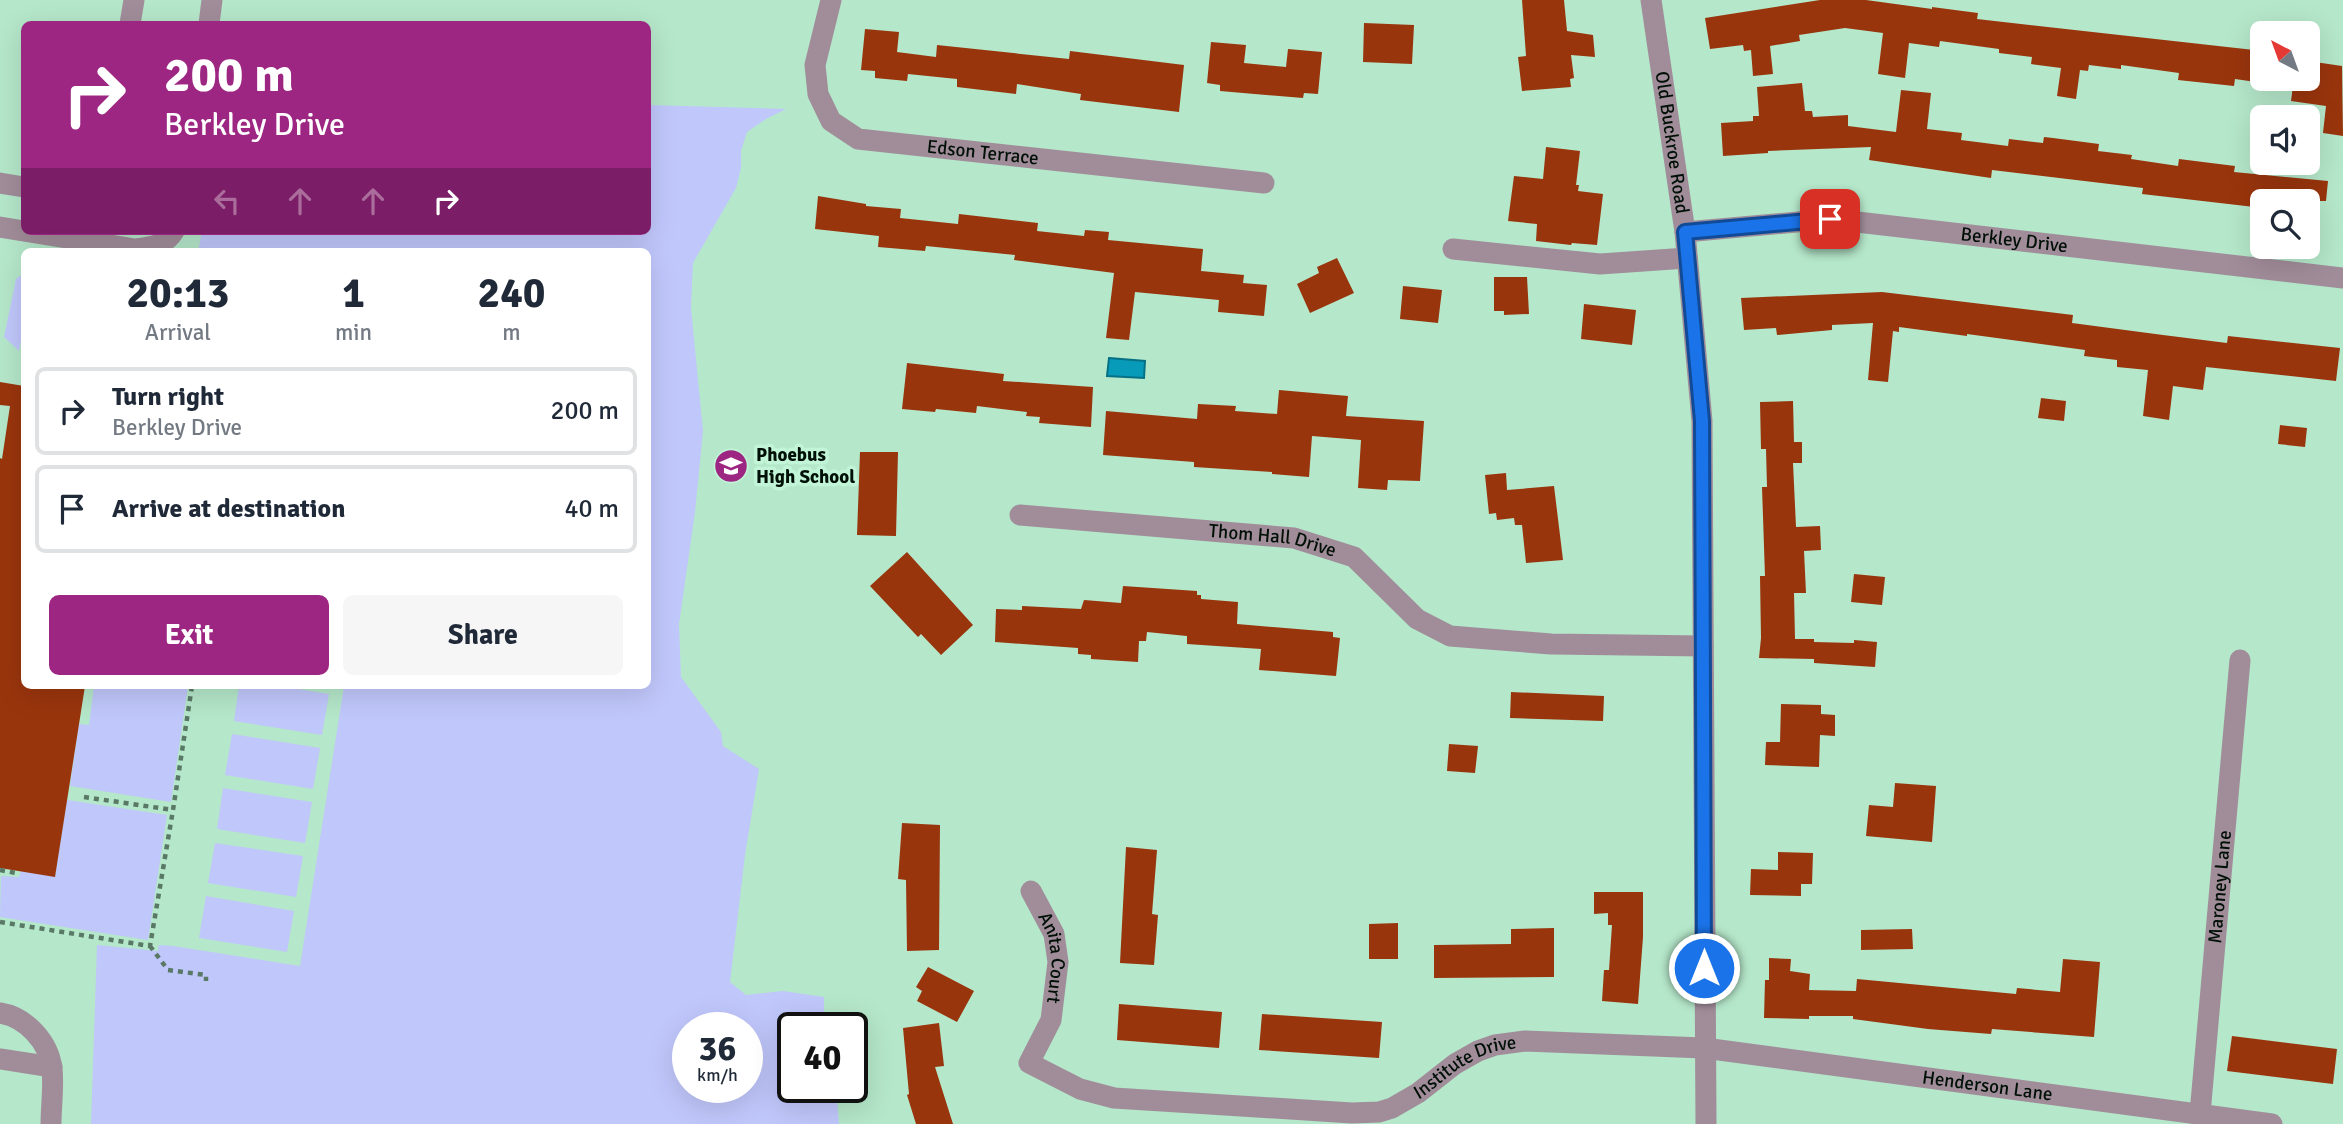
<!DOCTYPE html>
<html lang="en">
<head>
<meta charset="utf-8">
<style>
	body { margin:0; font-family:Signika,sans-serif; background:#f6f6f7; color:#1f2937; height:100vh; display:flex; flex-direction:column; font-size:26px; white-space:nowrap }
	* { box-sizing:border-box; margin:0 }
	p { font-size:23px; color:#747a83 }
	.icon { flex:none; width:38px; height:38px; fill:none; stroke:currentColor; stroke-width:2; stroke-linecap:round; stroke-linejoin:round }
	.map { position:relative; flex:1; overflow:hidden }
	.side { position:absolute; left:21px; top:248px; width:630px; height:441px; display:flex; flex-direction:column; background:#fff; border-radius:10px; box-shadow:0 7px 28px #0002 }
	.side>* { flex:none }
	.banner { position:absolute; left:21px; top:21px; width:630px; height:214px; border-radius:10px; box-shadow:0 7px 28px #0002; background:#9c2681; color:#fff; overflow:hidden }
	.needle { width:46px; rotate:319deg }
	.fabs { position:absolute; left:2250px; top:21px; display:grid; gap:14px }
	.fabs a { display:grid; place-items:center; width:70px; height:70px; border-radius:10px; background:#fff; box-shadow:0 7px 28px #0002; font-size:35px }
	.speed { position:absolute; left:672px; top:1012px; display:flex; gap:14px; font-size:35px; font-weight:700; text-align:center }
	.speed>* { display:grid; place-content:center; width:91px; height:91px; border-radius:50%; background:#fff; box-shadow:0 7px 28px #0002; line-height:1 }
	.speed small { font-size:18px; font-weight:400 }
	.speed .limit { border:4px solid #111; border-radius:10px; background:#fff; color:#111 }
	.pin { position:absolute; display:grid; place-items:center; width:60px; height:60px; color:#fff; margin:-30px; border-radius:14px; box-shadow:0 4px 10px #0006 }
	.me { position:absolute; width:77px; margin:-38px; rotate:0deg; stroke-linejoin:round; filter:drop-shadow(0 0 5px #0008) }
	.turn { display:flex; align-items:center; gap:24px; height:147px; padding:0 28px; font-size:32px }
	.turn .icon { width:91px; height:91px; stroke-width:2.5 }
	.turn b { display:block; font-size:49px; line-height:60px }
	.lanes { display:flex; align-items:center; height:66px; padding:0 28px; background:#0003; justify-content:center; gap:35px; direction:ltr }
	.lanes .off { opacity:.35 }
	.eta { display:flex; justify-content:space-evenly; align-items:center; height:119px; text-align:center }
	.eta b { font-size:42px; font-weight:700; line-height:49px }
	.button { display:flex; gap:14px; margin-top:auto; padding:14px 28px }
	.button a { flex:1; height:80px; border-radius:10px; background:#9c2681; color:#fff; font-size:28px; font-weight:700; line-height:80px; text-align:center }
	.button a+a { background:#f6f6f7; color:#1f2937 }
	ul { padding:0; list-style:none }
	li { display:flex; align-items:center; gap:21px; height:88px; margin:0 14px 10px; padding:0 14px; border:4px solid #e0e1e3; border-radius:10px }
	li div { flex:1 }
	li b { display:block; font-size:26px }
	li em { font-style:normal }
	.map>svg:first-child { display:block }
	.green { fill:#c0c7fb; fill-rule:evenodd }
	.water { fill:#089ab9; stroke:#067184; stroke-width:2 }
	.building { fill:#99350d }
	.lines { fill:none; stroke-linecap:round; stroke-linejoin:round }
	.path { stroke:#597966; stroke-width:4.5; stroke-dasharray:5 5; stroke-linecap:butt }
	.minor { stroke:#a18d9a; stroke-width:21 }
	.route-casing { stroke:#114b97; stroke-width:18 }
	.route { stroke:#1a73e8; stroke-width:12 }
	.labels { text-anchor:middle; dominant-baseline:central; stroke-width:7; stroke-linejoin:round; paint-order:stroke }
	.street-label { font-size:19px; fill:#011007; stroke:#c2f5d7 }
	.poi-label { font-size:19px; font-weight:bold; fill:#011007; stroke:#c2f5d7; text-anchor:start }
</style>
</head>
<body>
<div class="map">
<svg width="2343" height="1124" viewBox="0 0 2343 1124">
	<rect width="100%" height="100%" fill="#b5e7ca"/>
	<path class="green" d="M 648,105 L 786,109 L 766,119 L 747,132 L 741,151 L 741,168 L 736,188 L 693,263 L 691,308 L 703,431 L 695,512 L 679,624 L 681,677 L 721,732 L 723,746 L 759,769 L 745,855 L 730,982 L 746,995 L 783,991 L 824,997 L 824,1027 L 793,1027 L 793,1087 L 836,1087 L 839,1124 L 91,1124 L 97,945 L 158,951 L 159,945 L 173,946 L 300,966 L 344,686 L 648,686 L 648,252 L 198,252 L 202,231 L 648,231 ZM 747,1027 L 747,1087 L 688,1087 L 688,1027 Z
		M 24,273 L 24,323 L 19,351 L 4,337 L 16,279 Z
		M 94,686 L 188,686 L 171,802 L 70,786 L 79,724 L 89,725 Z
		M 239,686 L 279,686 L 329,694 L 322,735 L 234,721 Z
		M 232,734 L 320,748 L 313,789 L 225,775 Z
		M 223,788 L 312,802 L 305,843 L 217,829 Z
		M 67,800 L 167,815 L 148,940 L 0,917 L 1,876 L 19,877 L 21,871 L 55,876 Z
		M 215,843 L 303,856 L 296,897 L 208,883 Z
		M 206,896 L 294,911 L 287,952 L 199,938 Z"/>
	<path class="water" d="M 1109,358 L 1145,361 L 1144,378 L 1107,376 Z"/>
	<path class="building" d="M 1522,0 L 1564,0 L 1567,31 L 1593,35 L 1595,57 L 1571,55 L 1574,78 L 1570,79 L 1571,87 L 1522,91 L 1518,57 L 1526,56 Z
		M 1820,0 L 1866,0 L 1932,9 L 1932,7 L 1978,13 L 1977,19 L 2263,51 L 2263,83 L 2235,79 L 2234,86 L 2178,80 L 2179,73 L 2121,65 L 2121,69 L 2089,65 L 2088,71 L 2080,70 L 2076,99 L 2057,96 L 2061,68 L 2031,64 L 2032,57 L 1999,53 L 1999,49 L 1940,41 L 1939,47 L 1909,43 L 1905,78 L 1878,74 L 1883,33 L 1845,28 L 1799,35 L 1800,41 L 1770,46 L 1773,74 L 1753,76 L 1751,50 L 1744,51 L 1743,45 L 1710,49 L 1705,18 Z
		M 1364,23 L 1414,25 L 1412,64 L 1363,62 Z
		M 865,29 L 899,32 L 897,52 L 936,57 L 937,45 L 1069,59 L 1070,51 L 1184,65 L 1179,112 L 1080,100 L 1081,94 L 1017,84 L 1016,94 L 957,87 L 957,79 L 908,74 L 907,81 L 875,78 L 875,71 L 861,70 Z
		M 1211,42 L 1246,45 L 1244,63 L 1286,67 L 1288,49 L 1322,52 L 1318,94 L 1304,93 L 1303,98 L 1220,91 L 1220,85 L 1207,83 Z
		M 2308,61 L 2342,66 L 2343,136 L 2323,133 L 2326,106 L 2291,101 L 2294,79 L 2308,79 Z
		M 1802,83 L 1805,111 L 1812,111 L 1813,117 L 1848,115 L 1848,126 L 1896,132 L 1901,90 L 1931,93 L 1927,129 L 1962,133 L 1961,140 L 2008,146 L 2009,139 L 2043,143 L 2044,137 L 2053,138 L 2099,144 L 2098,151 L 2132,155 L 2131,159 L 2178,166 L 2179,159 L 2235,166 L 2234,172 L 2328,181 L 2326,201 L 2263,201 L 2263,208 L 2142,194 L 2143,188 L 1992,170 L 1991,178 L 1869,160 L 1871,147 L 1768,151 L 1768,153 L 1723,156 L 1721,123 L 1753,121 L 1753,116 L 1759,116 L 1757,87 Z
		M 1546,147 L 1580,151 L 1576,185 L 1579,185 L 1578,191 L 1603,194 L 1597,245 L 1572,243 L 1571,245 L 1536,241 L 1537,224 L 1508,221 L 1514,176 L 1543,179 Z
		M 818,196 L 866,204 L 866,206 L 901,209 L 900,218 L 958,224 L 959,214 L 1038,223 L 1037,231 L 1084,236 L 1085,230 L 1109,232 L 1108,240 L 1203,249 L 1201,271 L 1244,275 L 1243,283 L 1267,285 L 1264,316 L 1218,312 L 1219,300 L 1135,292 L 1129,340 L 1106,338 L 1114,273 L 1014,260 L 1015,255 L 926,246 L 925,251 L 878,247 L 879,236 L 815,229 Z
		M 1337,258 L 1354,293 L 1310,313 L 1297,284 L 1319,273 L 1317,267 Z
		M 1494,277 L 1527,277 L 1529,314 L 1504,315 L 1504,311 L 1494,311 Z
		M 1403,286 L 1442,290 L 1438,323 L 1400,319 Z
		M 1882,292 L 2073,315 L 2072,323 L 2163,335 L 2227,343 L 2228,336 L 2340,348 L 2336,381 L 2206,367 L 2203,390 L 2173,386 L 2169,420 L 2143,416 L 2148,370 L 2117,367 L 2117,360 L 2084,356 L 2085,350 L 1967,334 L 1967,336 L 1899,327 L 1899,332 L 1893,331 L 1888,382 L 1868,380 L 1873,323 L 1832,325 L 1832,330 L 1777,335 L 1776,328 L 1744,330 L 1741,298 Z
		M 1584,304 L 1636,310 L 1632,345 L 1581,339 Z
		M 907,363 L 1004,374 L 1003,381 L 1093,387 L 1091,427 L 1039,423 L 1040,417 L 1026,416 L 1027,412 L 977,406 L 976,413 L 936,409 L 935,412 L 902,409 Z
		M 0,382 L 24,386 L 24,686 L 85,686 L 55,877 L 0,868 L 0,458 L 2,459 L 10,406 L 0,405 Z
		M 1279,390 L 1348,396 L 1346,416 L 1424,421 L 1420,481 L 1388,480 L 1387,490 L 1358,488 L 1361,440 L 1312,436 L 1309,477 L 1272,474 L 1272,472 L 1194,467 L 1194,462 L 1103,455 L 1106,411 L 1197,419 L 1198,404 L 1236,406 L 1235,411 L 1277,414 Z
		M 2041,398 L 2066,401 L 2064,421 L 2038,418 Z
		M 1793,401 L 1794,442 L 1802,442 L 1802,463 L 1793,463 L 1796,527 L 1820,526 L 1821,550 L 1804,551 L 1806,593 L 1794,593 L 1795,639 L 1814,639 L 1814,659 L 1759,658 L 1761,638 L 1760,576 L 1765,576 L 1762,487 L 1767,487 L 1766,449 L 1761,449 L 1760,402 Z
		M 2280,425 L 2307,428 L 2305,447 L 2278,444 Z
		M 860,452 L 898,452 L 896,536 L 857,535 Z
		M 1506,473 L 1507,490 L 1554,486 L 1563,560 L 1526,563 L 1522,525 L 1515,525 L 1514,518 L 1497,520 L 1496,513 L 1489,514 L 1485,475 Z
		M 907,552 L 973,625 L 941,655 L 921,634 L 918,637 L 870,586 Z
		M 1854,574 L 1885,577 L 1882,605 L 1851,602 Z
		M 1123,586 L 1197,591 L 1197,595 L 1201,595 L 1201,599 L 1238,602 L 1237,624 L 1333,632 L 1333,637 L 1340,638 L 1336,676 L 1259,670 L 1261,649 L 1187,644 L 1187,636 L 1147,632 L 1146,641 L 1139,641 L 1138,662 L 1091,659 L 1091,655 L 1078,654 L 1078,648 L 995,642 L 996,609 L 1022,610 L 1022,606 L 1081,609 L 1084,600 L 1121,603 Z
		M 1854,640 L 1877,642 L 1875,667 L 1814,663 L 1814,642 L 1854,643 Z
		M 1511,692 L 1604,696 L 1603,721 L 1510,718 Z
		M 1781,704 L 1821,705 L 1821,714 L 1835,715 L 1835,736 L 1820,735 L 1819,767 L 1765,765 L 1766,742 L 1780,742 Z
		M 1449,744 L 1478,746 L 1475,773 L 1447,771 Z
		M 1895,783 L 1936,786 L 1932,842 L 1866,836 L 1869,805 L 1893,807 Z
		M 902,823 L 940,825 L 939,950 L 907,951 L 906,880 L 898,879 Z
		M 1126,847 L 1157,850 L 1152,914 L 1158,915 L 1154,965 L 1120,963 Z
		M 1778,852 L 1813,853 L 1812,884 L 1801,884 L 1801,896 L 1750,895 L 1751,869 L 1778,870 Z
		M 1594,892 L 1643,892 L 1643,937 L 1638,1004 L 1602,1001 L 1604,970 L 1609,970 L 1612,925 L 1608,925 L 1608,913 L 1594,914 Z
		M 1398,923 L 1398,959 L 1369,959 L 1369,924 Z
		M 1554,928 L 1554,977 L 1434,978 L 1434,945 L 1511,944 L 1511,929 Z
		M 1912,929 L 1913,949 L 1861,950 L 1861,930 Z
		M 1769,958 L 1791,959 L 1790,971 L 1810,974 L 1809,990 L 1856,991 L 1857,979 L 2016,994 L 2017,988 L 2060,992 L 2063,959 L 2100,962 L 2094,1037 L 1992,1029 L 1991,1034 L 1928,1029 L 1853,1019 L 1853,1016 L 1809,1016 L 1809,1019 L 1764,1018 L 1765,980 L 1769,980 Z
		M 928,967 L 974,991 L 957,1022 L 917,1001 L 922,991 L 916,987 Z
		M 1119,1004 L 1222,1012 L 1219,1048 L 1117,1040 Z
		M 1262,1014 L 1382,1022 L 1379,1058 L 1259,1050 Z
		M 939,1023 L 944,1066 L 935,1067 L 953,1124 L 916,1124 L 907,1095 L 909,1094 L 903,1028 Z
		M 2232,1036 L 2337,1049 L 2333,1084 L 2227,1071 Z"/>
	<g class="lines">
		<path class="path" d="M 84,797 L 173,810 L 192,686
			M 0,870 L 16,873
			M 0,922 L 150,946 L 173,810
			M 150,946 L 168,970 L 206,975 L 206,981"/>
		<g class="minor">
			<path id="s1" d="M 831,0 L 815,65 L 818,94 L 831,121 L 858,139 L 1264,183"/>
			<path id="s2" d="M 1651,0 L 1685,232 L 1702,421 L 1706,1124"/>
			<path d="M 130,24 L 134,0"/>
			<path d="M 209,24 L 212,0"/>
			<path d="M 0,183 L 24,187"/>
			<path d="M 0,227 L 135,249 C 151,247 165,246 174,231"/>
			<path id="s3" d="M 1685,232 L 1831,219 L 2343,278"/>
			<path d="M 1453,249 L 1600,264 L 1687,258"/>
			<path id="s4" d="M 1020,515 L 1294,538 L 1354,557 L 1417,619 L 1450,636 L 1551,644 L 1703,646"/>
			<path id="s5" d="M 1031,891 L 1054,934 L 1058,962 L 1051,1020 L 1029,1063 L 1080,1089 L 1114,1098 L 1352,1113 L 1379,1112 L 1392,1108 L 1418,1093 L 1455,1064 L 1478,1051 L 1495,1045 L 1525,1041 L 1704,1048 L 2272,1124"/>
			<path d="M 0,1013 C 26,1017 49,1042 52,1069 C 54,1087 51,1106 51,1124"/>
			<path d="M 0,1059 L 52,1067"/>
			<path id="s6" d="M 2200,1114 L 2240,660"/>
		</g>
	</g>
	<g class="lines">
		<g class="route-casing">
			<path id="route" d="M 1704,968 L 1702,421 L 1685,232 L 1830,219"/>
		</g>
		<use href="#route" class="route"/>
	</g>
	<defs>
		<g id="school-disc" transform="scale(1.75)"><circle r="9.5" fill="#9c2681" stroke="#c2f5d7"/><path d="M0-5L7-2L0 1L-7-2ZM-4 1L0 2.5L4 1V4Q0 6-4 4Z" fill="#fff"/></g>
	</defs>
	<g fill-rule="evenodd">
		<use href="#school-disc" x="731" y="466"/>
	</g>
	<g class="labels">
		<g class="street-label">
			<text stroke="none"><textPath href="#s2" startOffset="144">Old Buckroe Road</textPath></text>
			<text stroke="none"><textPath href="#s1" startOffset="284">Edson Terrace</textPath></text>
			<text stroke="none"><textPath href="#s3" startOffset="331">Berkley Drive</textPath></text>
			<text stroke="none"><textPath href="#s4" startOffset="254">Thom Hall Drive</textPath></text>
			<text stroke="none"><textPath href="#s6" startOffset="228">Maroney Lane</textPath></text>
			<text stroke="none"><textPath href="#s5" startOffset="72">Anita Court</textPath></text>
			<text stroke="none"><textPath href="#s5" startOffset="640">Institute Drive</textPath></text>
			<text stroke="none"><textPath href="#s5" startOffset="1172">Henderson Lane</textPath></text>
		</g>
		<g class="poi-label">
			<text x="756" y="455">Phoebus<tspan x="756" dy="22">High School</tspan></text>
		</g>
	</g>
</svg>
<div class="fabs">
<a><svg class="needle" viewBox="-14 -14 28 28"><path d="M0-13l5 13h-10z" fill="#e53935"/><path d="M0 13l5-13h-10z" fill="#747a83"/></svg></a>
<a><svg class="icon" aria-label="sound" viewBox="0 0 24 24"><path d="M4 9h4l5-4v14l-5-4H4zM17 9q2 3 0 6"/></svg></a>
<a><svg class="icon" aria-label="search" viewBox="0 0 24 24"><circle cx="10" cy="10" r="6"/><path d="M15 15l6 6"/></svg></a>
</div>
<div class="speed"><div>36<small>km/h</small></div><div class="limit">40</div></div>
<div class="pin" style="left:1830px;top:219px;background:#d93025"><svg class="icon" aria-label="arrive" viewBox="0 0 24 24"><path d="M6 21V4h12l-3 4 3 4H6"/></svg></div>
<svg class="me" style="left:1704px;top:968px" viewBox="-20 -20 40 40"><circle r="17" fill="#1a73e8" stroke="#fff" stroke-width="3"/><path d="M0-11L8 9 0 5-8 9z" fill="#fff"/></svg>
<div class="banner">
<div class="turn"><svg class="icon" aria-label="right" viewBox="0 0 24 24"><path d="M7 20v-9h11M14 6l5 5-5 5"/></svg><div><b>200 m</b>Berkley Drive</div></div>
<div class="lanes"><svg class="icon off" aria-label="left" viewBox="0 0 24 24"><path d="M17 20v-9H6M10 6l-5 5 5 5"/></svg><svg class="icon off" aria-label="ahead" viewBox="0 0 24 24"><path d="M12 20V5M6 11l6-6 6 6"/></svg><svg class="icon off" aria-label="ahead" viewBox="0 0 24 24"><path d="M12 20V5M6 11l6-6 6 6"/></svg><svg class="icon" aria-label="right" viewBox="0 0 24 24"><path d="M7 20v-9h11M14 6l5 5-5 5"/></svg></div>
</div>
<section class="side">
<div class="eta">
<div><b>20:13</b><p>Arrival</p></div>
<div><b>1</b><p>min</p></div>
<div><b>240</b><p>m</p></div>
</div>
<ul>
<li><svg class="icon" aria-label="right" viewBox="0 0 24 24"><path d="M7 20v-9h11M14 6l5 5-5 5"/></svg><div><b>Turn right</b><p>Berkley Drive</p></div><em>200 m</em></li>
<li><svg class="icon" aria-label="arrive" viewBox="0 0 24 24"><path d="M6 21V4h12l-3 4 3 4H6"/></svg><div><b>Arrive at destination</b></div><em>40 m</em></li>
</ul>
<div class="button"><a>Exit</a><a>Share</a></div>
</section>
</div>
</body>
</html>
